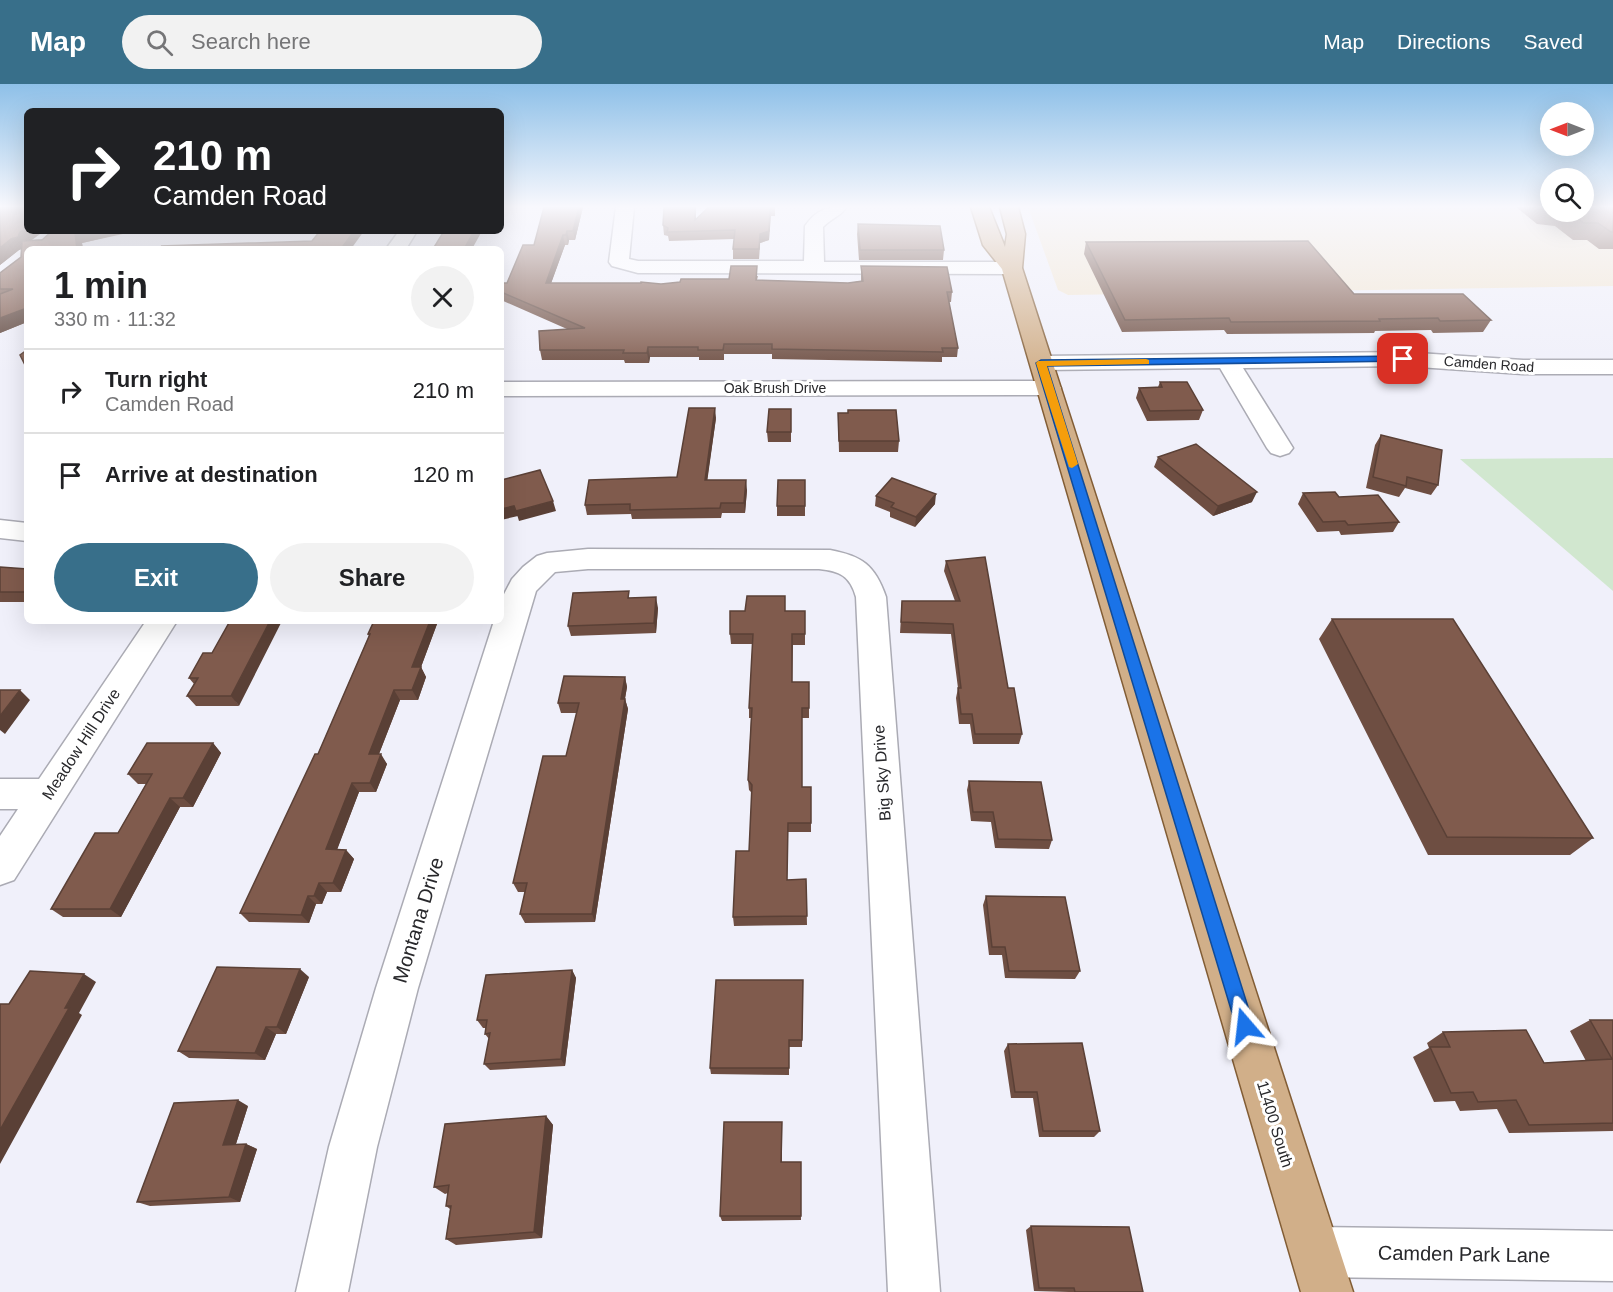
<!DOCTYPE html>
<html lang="en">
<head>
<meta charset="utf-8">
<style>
	body { margin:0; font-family:Arial,sans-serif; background:#f2f2f2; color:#202124; height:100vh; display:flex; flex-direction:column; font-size:22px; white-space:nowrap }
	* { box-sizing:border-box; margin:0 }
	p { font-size:20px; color:#757577 }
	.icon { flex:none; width:33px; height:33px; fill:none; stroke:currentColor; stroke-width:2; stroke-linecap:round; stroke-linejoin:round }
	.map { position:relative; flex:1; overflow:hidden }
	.drawer { position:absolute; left:24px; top:162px; width:480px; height:378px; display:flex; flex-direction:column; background:#fff; border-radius:9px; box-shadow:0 6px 24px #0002 }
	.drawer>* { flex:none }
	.top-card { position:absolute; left:24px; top:24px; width:480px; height:126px; border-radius:9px; box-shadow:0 6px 24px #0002; background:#202124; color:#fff; overflow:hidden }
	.needle { width:39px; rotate:270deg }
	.controls { position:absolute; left:1540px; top:18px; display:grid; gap:12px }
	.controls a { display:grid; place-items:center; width:54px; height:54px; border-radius:50%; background:#fff; box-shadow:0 6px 24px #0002; font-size:30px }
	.pin { position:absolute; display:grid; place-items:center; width:51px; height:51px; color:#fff; margin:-26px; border-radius:12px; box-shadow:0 3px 9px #0006 }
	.me { position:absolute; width:66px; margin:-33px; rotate:343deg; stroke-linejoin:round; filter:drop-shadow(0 0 4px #0008) }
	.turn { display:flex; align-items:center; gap:21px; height:126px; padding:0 30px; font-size:27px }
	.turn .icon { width:78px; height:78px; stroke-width:2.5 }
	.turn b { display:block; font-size:42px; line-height:51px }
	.round { display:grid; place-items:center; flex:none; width:63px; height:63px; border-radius:32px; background:#f2f2f2 }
	.headline { display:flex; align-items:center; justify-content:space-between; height:102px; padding:0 30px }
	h1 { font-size:36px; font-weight:700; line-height:45px }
	.cta { display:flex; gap:12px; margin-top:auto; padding:12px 30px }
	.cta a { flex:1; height:69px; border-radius:36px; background:#386f8a; color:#fff; font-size:24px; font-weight:700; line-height:69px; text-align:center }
	.cta a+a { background:#f2f2f2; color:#202124 }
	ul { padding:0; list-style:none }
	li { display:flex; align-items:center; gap:18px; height:84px; padding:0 30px; border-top:2px solid #e0e0e0 }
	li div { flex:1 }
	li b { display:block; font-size:22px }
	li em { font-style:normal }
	header { display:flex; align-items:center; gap:36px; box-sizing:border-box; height:84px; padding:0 30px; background:#386f8a; color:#fff }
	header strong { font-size:28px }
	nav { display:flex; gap:33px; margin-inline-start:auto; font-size:21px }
	.search { width:420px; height:54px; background:#f2f2f2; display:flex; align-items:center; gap:15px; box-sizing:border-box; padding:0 21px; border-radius:33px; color:#757577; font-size:22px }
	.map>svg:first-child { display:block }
	.commercial { fill:#f2e6d2 }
	.green { fill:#d1e7cf }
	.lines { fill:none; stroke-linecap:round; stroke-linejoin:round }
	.street-casing { stroke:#ababb4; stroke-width:3 }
	.primary-casing { stroke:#825d35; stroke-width:3 }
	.street { fill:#fff; fill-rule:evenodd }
	.primary { fill:#d1af89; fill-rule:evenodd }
	.wall { fill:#6e4e42 }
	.shaded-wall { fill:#5a4036 }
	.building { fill:#805b4d; stroke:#5a4036; stroke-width:1.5 }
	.route { fill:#1a73e8; stroke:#114b97; stroke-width:1.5 }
	.slow { fill:#f59e0b }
	.labels { text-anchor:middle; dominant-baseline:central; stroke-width:6; stroke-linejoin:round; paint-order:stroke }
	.far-street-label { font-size:14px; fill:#28282b; stroke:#fff }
	.street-label { font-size:16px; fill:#28282b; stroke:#fff }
	.near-street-label { font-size:20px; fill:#28282b; stroke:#fff }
</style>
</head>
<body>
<header>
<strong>Map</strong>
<div class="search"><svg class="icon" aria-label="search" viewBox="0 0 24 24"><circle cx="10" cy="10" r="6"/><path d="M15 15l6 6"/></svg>Search here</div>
<nav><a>Map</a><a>Directions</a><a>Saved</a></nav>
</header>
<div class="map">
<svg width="1613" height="1208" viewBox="0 0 1613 1208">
	<rect width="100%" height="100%" fill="#f0f0fa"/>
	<path class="commercial" d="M 1028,123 L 1551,123 L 1551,128 L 1584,128 L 1613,123 L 1613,202 L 1068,211 L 1058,206 Z"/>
	<path class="green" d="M 1613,374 L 1613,507 L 1460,375 Z"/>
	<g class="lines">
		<g class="street-casing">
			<path id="street" d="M 616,123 L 634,123 L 629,175 L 638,177 L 804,177 L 805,142 C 817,125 827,123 846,123 C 843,131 830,135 823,143 L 824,178 L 1012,178 L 1019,180 L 1022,184 L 1019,188 L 1012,190 L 638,189 L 612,182 L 609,178 Z
				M 399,147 L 417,147 L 406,165 L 386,165 Z
				M 1403,268 L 1523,276 L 1613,276 L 1613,290 L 1523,290 L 1403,282 L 1243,284 L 1293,364 L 1289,369 L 1280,372 L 1271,369 L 1267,364 L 1220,284 L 1041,286 L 1033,284 L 1030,279 L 1033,274 L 1041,272 Z
				M 1049,297 L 1057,299 L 1061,304 L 1057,309 L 1049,311 L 501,312 L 501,298 Z
				M 0,436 L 27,439 L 27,457 L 0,454 Z
				M 588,465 L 830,466 C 862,472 875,481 886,513 L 940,1208 L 888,1208 L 856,513 C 850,492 840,487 819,485 L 588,485 L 555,488 L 536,507 L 418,904 L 377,1063 L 348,1208 L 296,1208 L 329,1063 L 376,904 L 494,537 L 501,537 L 501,516 L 512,495 L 523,483 L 537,472 L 547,469 Z
				M 146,537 L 177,537 L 14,796 L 0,801 L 0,752 L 18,725 L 0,725 L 0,695 L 39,695 Z
				M 1315,1143 L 1613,1147 L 1613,1197 L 1315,1193 L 1297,1186 L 1290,1168 L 1297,1150 Z"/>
		</g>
		<g class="primary-casing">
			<path id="primary" d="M 971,123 L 989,123 L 1005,163 L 1007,150 L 1000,123 L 1018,123 L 1025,150 L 1022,184 L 1353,1208 L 1301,1208 L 1002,185 L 983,161 Z"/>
		</g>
		<use href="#street" class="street"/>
		<use href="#primary" class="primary"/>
	</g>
	<path class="wall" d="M 0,123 L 31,156 L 132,148 L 82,159 L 83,165 L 27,165 L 27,238 L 0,249 L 0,189 L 21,173 L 21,165 L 19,166 L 0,181 Z
		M 544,123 L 583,123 L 575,156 L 569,156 L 568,161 L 565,161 L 551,199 L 661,200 L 729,195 L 758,192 L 757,196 L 848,199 L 861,197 L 861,182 L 952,208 L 951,218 L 949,218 L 958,264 L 957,273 L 942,273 L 942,278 L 772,275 L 772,270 L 724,270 L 724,276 L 699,276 L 699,273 L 650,273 L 649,279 L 625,279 L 624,276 L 542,276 L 540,266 L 567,245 L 501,216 L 501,208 L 534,161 Z
		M 664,123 L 696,123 L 696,135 L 709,123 L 775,123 L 775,132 L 771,132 L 769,156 L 760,159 L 759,175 L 733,175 L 733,165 L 734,155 L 669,157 L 668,152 L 664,151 L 663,141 Z
		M 1516,123 L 1551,123 L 1551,128 L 1584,128 L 1613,123 L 1613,165 L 1599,165 L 1587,156 L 1573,156 L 1555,142 L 1537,140 Z
		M 858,140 L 944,166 L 943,176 L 859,176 L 857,150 Z
		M 1086,158 L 1354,210 L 1491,236 L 1483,248 L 1433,249 L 1431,246 L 1375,247 L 1374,249 L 1227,250 L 1224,246 L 1122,248 L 1084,170 Z
		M 1160,298 L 1203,326 L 1199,336 L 1147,337 L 1136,314 L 1139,304 L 1158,303 Z
		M 791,325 L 791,358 L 768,358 L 767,348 Z
		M 838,329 L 848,329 L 899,357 L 898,368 L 839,368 Z
		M 716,334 L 707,396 L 747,406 L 745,429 L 722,429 L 721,434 L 632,435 L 631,430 L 587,431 L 585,421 L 677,393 Z
		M 1381,351 L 1438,401 L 1431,411 L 1405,404 L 1399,413 L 1366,404 L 1375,361 Z
		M 1158,373 L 1252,418 L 1213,432 L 1154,383 Z
		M 805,396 L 805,432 L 777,432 L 777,422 Z
		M 1303,409 L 1339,413 L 1399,438 L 1393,448 L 1341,451 L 1339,447 L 1317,448 L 1298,420 Z
		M 876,412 L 935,420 L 915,443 L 890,433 L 890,428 L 875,422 Z
		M 946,477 L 1008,604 L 1022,650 L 1019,660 L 973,660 L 970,640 L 959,640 L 956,614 L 958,604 L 951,550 L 900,549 L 902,517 L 955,517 L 944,487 Z
		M 0,483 L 27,485 L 27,518 L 0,518 Z
		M 630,514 L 658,524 L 656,549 L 571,552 L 568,542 Z
		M 786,527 L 805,527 L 805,561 L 793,561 L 792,598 L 809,598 L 809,634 L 802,634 L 802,703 L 811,703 L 811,748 L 788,748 L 787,796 L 806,795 L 807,841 L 734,842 L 733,833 L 749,767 L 752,709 L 749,706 L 748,696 L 751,634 L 749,634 L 749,624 L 753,560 L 731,560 L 730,550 Z
		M 1332,535 L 1593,754 L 1570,771 L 1428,771 L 1319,555 Z
		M 374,537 L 446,537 L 444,540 L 437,540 L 421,583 L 426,593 L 418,616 L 400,616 L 379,670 L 387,680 L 376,708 L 359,708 L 337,765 L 346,766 L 354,775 L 341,808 L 327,808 L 322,820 L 316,820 L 309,839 L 249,838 L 240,829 L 318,670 L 369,552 L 368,550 Z
		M 203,569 L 239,622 L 196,622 L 187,612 L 194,600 L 189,594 Z
		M 625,593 L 627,603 L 625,615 L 628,625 L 595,838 L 525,839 L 520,830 L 525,808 L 518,808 L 513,799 L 566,672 L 577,629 L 561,629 L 558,619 Z
		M 213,659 L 221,669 L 193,723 L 180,723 L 121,833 L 63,833 L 51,825 L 118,749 L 146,700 L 138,700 L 128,690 Z
		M 969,697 L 1052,756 L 1049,765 L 995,764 L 991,738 L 971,737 L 967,706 Z
		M 986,812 L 1080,887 L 1075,895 L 1005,894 L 1002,871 L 989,871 L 983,821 Z
		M 572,886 L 576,894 L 565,982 L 490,986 L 484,980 L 489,955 L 485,950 L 486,944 L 483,944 L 477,936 Z
		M 309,893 L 286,950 L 276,950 L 265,976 L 189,974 L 178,967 Z
		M 803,896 L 802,963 L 789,963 L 789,991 L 711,990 L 710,984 Z
		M 1590,936 L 1613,936 L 1613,1047 L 1509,1049 L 1497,1025 L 1460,1027 L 1455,1017 L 1434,1018 L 1413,973 L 1429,964 L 1427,959 L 1443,948 L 1544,979 L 1586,977 L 1570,947 Z
		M 1008,960 L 1100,1047 L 1094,1053 L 1039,1053 L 1033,1014 L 1011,1014 L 1004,967 Z
		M 248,1022 L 236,1060 L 246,1060 L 257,1065 L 240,1118 L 150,1122 L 137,1118 Z
		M 546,1032 L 553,1041 L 542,1154 L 456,1161 L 446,1155 L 450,1125 L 446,1122 L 448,1109 L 445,1110 L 434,1103 Z
		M 782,1038 L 782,1078 L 801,1078 L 801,1136 L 722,1137 L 720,1132 Z
		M 1031,1142 L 1143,1208 L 1069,1208 L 1034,1207 L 1026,1146 Z"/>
	<path class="shaded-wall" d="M 579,123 L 583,123 L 575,156 L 573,147 Z
		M 770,123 L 769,156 L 760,159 L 759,175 L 760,150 Z
		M 27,144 L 27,147 L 44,147 L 28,159 L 25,164 L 19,166 L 0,181 L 0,164 Z
		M 82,147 L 132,147 L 82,159 L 83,165 L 77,165 L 75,149 Z
		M 354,147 L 364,147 L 351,165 L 341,165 Z
		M 474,147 L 482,147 L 472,165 L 464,165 Z
		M 567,147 L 569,156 L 568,161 L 566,151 Z
		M 563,151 L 565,161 L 548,208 L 546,199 Z
		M 27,224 L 27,238 L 0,249 L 0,234 Z
		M 648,263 L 650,273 L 649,279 L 647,269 Z
		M 715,324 L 716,334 L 706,406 L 705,396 Z
		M 746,396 L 747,406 L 745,429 L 744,419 Z
		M 1257,408 L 1252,418 L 1213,432 L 1218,422 Z
		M 936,410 L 935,420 L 915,443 L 916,433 Z
		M 553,417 L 556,427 L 519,437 L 516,427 Z
		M 514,422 L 518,432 L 501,436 L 501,425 Z
		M 656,513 L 658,524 L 656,549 L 654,539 Z
		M 270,537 L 282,537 L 239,622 L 231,612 Z
		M 430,537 L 436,537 L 437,540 L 421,583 L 426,593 L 418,616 L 412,606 L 412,583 Z
		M 625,593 L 627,603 L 623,625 L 621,615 Z
		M 20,606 L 30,616 L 5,650 L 0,646 L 0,632 Z
		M 394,606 L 400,616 L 375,680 L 369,670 Z
		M 625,615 L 628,625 L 595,838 L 592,830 Z
		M 213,659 L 221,669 L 193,723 L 183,714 Z
		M 381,670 L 387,680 L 376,708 L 370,699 Z
		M 352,699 L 359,708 L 334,774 L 326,765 Z
		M 170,714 L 180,723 L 121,833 L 110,825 Z
		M 346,766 L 354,775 L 341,808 L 333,799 Z
		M 319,799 L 327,808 L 322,820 L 314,812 Z
		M 308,812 L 316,820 L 309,839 L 301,831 Z
		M 300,885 L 309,893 L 286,950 L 277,943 Z
		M 572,886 L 576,894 L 565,982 L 561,975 Z
		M 84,890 L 96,898 L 79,929 L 82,931 L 0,1080 L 0,1046 L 65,924 Z
		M 266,943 L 276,950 L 265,976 L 255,969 Z
		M 238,1016 L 248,1022 L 234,1066 L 223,1061 Z
		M 546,1032 L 553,1041 L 542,1154 L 534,1148 Z
		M 246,1060 L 257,1065 L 240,1118 L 229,1113 Z"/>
	<path class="building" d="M 0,123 L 27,123 L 27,144 L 20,148 L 18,153 L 11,155 L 0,164 Z
		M 544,123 L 579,123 L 573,147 L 567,147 L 566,151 L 563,151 L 546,199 L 641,199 L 641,198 L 661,200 L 680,198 L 681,195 L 729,195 L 731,182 L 757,182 L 756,196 L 848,199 L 863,197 L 861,182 L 947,183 L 952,208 L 947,208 L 958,264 L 942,264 L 943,268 L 772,265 L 772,260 L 724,260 L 723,266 L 698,266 L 698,263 L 648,263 L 647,269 L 623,269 L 624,266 L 540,266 L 539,247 L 585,244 L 501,208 L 501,199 L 507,199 L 523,161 L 534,161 Z
		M 664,123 L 695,123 L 695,136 L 709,123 L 770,123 L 769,147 L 760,150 L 759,165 L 733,165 L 735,146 L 667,148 L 668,144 L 663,141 Z
		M 1584,123 L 1613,123 L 1613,148 L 1611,148 L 1598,139 L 1584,139 L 1568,128 L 1584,128 Z
		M 858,140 L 940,142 L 944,166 L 860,166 Z
		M 52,147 L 82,147 L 75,149 L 77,165 L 27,165 L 27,224 L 0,234 L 0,210 L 13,205 L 0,205 L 0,189 L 21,173 L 22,157 L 42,156 Z
		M 320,147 L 354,147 L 341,165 L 164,165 L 162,162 L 312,157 Z
		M 444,147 L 474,147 L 464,165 L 433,165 Z
		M 1308,157 L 1354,210 L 1463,210 L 1491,236 L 1440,237 L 1438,234 L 1379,235 L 1380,237 L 1231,238 L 1229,234 L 1125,236 L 1086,158 Z
		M 27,266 L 27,285 L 20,271 Z
		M 1160,298 L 1187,298 L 1203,326 L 1150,327 L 1139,304 L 1162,303 Z
		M 689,324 L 715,324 L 705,396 L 746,396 L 744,419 L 721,419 L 720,424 L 630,426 L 630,420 L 585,421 L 589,396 L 677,393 Z
		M 769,325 L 791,325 L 791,348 L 767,348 Z
		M 848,326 L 896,326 L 899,357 L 839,357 L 838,329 L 848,329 Z
		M 1381,351 L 1442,366 L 1438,401 L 1407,393 L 1406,402 L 1373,393 Z
		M 1196,360 L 1257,408 L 1218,422 L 1158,373 Z
		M 540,386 L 553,417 L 516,427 L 514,422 L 501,425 L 501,396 Z
		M 892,394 L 936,410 L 916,433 L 891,423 L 894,419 L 876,412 Z
		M 778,396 L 805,396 L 805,422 L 777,422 Z
		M 1335,408 L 1339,413 L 1378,411 L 1399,438 L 1348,441 L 1345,437 L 1323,438 L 1303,409 Z
		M 985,473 L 1008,604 L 1014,604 L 1022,650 L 975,650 L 972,630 L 961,630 L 958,604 L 961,604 L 953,540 L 901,538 L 902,517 L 960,517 L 946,477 Z
		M 0,483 L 27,485 L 27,508 L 0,508 Z
		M 629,507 L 628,514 L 656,513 L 654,539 L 568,542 L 573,509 Z
		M 747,512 L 785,512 L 785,527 L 805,527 L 805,550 L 792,550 L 792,598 L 809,598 L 809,624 L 802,624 L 802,703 L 811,703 L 811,739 L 788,739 L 787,796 L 806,795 L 807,832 L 733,833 L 736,767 L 749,767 L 752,701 L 748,696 L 752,624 L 749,624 L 753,550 L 730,550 L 730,527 L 745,527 Z
		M 1332,535 L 1453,535 L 1593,754 L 1447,753 Z
		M 230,537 L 270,537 L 231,612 L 187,612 L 198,594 L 189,594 L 203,569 L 212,569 Z
		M 374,537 L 430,537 L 412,583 L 421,583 L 412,606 L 394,606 L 369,670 L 381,670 L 370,699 L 352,699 L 326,765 L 346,766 L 333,799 L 319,799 L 314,812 L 308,812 L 301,831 L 240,829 L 315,670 L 318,670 L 370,550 L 368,550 Z
		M 564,592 L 625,593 L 621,615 L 625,615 L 592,830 L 520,830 L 527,799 L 513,799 L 543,672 L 566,672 L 579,619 L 558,619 Z
		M 0,606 L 20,606 L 0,632 Z
		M 147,659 L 213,659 L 183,714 L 170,714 L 110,825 L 51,825 L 95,749 L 118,749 L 152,690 L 128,690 Z
		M 969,697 L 1041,698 L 1052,756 L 998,755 L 993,728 L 973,728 Z
		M 986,812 L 1065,813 L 1080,887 L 1009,887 L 1005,863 L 992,863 Z
		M 217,883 L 300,885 L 277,943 L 266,943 L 255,969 L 178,967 Z
		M 572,886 L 561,975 L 484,980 L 490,949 L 485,950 L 487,936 L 477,936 L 486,891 Z
		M 30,887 L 84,890 L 65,924 L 69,924 L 0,1046 L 0,920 L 9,920 Z
		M 716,896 L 803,896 L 802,956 L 789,956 L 789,984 L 710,984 Z
		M 1590,936 L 1613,936 L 1613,1039 L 1529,1041 L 1516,1016 L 1478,1018 L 1473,1008 L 1451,1009 L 1430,963 L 1450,963 L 1443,948 L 1526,946 L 1544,979 L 1612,975 Z
		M 1082,959 L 1100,1047 L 1043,1047 L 1037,1008 L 1015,1008 L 1008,960 Z
		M 238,1016 L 223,1061 L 246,1060 L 229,1113 L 137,1118 L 174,1019 Z
		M 546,1032 L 534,1148 L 446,1155 L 451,1122 L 446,1122 L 449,1101 L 434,1103 L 445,1040 Z
		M 724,1038 L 782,1038 L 781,1078 L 801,1078 L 801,1132 L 720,1132 Z
		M 1031,1142 L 1129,1143 L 1143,1208 L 1075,1208 L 1074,1204 L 1039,1204 Z"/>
	<linearGradient id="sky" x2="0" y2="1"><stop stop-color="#8ec0e8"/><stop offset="0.42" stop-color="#f8f8fd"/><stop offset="1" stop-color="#f8f8fd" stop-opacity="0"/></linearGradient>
	<rect width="1613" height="292" fill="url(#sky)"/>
	<path class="route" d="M 1403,272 L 1407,273 L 1407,277 L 1047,282 L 1254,942 L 1251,948 L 1245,951 L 1239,948 L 1236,942 L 1036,279 L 1041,276 Z"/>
	<path class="slow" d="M 1146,275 L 1149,276 L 1149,280 L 1047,282 L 1078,380 L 1072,384 L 1069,383 L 1036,279 L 1038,277 Z"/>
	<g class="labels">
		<g class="far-street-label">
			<text transform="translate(1489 280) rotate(4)">Camden Road</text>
			<text x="775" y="304">Oak Brush Drive</text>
		</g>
		<g class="street-label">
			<text transform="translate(81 660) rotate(-57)">Meadow Hill Drive</text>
			<text transform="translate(882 689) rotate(-94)">Big Sky Drive</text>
			<text transform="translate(1275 1040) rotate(73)">11400 South</text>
		</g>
		<g class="near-street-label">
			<text transform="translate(418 836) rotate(-73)">Montana Drive</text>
			<text transform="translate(1464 1170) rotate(1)">Camden Park Lane</text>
		</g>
	</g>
</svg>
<div class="controls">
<a><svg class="needle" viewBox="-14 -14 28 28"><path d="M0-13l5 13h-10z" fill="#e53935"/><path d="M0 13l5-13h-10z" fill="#757577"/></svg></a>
<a><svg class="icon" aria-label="search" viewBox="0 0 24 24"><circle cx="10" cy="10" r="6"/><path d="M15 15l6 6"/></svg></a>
</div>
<div class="pin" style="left:1403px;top:275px;background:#d93025"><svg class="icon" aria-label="arrive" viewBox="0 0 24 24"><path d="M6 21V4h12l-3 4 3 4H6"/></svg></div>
<svg class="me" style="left:1245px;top:942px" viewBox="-20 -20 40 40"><path d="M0-17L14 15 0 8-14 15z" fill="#1a73e8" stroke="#fff" stroke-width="4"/></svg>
<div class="top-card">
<div class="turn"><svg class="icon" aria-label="right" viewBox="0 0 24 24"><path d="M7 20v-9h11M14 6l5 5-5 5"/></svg><div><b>210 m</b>Camden Road</div></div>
</div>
<section class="drawer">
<div class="headline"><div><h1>1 min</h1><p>330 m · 11:32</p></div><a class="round"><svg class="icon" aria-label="close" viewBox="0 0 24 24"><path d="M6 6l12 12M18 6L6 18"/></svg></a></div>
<ul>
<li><svg class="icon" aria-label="right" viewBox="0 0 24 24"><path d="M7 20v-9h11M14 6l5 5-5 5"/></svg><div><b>Turn right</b><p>Camden Road</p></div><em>210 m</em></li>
<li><svg class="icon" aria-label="arrive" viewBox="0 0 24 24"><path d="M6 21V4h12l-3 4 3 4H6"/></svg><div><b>Arrive at destination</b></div><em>120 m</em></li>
</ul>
<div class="cta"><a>Exit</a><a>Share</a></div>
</section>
</div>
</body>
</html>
